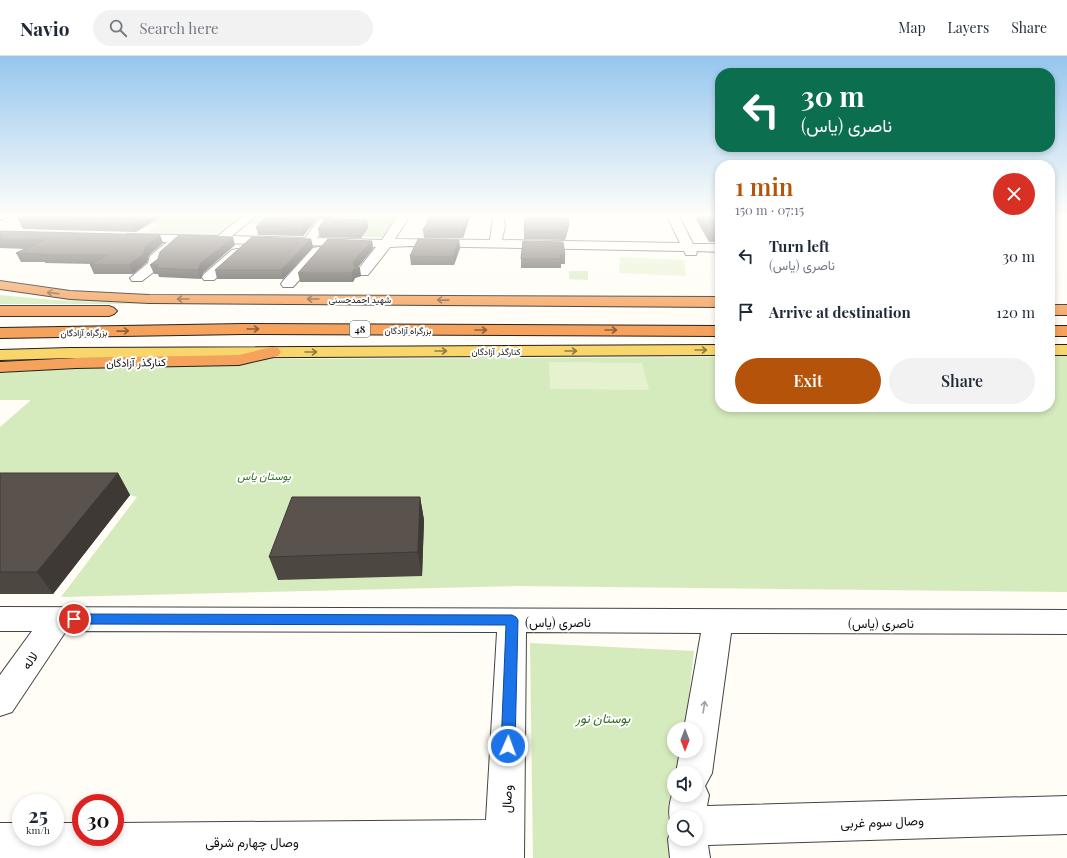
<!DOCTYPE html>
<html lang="en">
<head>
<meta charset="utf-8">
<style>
	body { margin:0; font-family:"Playfair Display",Vazirmatn,serif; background:#f2f2f3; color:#1f2937; height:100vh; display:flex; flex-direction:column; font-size:15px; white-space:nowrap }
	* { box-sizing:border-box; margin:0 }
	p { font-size:13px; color:#747a83 }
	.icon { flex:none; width:22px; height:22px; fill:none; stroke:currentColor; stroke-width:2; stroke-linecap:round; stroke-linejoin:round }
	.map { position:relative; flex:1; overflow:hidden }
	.drawer { position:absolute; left:715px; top:104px; width:340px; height:252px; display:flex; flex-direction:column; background:#fff; border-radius:16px; box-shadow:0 2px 6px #0003 }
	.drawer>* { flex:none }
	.banner { position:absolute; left:715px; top:12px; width:340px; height:84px; border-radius:16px; box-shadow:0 2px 6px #0003; background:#0b6e4f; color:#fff; overflow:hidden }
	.needle { width:26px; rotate:180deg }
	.tools { position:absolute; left:667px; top:666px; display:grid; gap:8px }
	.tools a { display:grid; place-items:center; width:36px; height:36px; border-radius:50%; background:#fff; box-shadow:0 2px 6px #0003; font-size:20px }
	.speed { position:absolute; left:12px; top:738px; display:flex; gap:8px; font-size:20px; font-weight:700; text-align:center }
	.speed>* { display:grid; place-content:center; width:52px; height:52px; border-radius:50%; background:#fff; box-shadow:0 2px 6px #0003; line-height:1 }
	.speed small { font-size:10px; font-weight:400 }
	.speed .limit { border:6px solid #d22; background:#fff; color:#111 }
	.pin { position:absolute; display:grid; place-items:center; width:34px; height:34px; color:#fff; margin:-17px; border:2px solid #fff; border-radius:50%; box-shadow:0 1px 4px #0007 }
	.me { position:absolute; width:44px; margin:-22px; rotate:2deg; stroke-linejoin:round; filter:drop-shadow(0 0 3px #0008) }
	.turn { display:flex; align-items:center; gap:14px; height:84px; padding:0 20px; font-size:18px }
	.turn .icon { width:52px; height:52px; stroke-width:2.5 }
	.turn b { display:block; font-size:28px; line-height:34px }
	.round { display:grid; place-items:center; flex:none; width:42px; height:42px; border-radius:21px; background:#f2f2f3 }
	.head { display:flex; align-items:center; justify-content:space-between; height:68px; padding:0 20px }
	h1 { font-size:24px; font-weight:600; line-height:30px; color:#b45309 }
	.button { display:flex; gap:8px; margin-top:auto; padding:8px 20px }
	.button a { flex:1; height:46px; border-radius:24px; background:#b45309; color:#fff; font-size:16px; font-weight:600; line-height:46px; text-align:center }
	.button a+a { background:#f2f2f3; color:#1f2937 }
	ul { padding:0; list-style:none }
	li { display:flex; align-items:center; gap:12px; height:56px; padding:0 20px }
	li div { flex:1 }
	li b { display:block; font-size:15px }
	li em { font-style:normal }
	header { display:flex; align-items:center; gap:24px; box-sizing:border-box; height:56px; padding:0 20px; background:#fff; border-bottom:1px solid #e0e1e3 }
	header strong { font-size:19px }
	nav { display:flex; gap:22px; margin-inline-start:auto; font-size:14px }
	.search { width:280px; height:36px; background:#f2f2f3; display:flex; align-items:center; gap:10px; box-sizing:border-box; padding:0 14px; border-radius:22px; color:#747a83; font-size:15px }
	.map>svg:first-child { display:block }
	.green { fill:#d5ebbd }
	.forest { fill:#b9dc9c }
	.pitch { fill:#e6f2cf }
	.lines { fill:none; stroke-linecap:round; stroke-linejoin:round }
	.minor-casing { stroke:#444; stroke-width:2 }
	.major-casing { stroke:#222; stroke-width:2 }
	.highway-casing { stroke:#222; stroke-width:2 }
	.minor { fill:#fff; fill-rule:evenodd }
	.major { fill:#f9d66b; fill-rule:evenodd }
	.highway { fill:#f5a25d; fill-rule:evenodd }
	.wall { fill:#4d4742 }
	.shaded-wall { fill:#3f3936 }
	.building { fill:#5a524d; stroke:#3f3936 }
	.oneway { stroke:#8e613b }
	.oneway2 { stroke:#917d42 }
	.oneway3 { stroke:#a0a0a0 }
	.route { fill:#1a73e8; stroke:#114b97 }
	.labels { text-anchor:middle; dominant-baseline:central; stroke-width:4; stroke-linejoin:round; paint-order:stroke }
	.far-street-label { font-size:9px; fill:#111; stroke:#fff }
	.shield { fill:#fff; stroke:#585858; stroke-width:1 }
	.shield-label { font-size:10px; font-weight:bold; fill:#111 }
	.street-label { font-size:11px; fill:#111; stroke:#fff }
	.park-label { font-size:11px; font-style:italic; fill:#2f6b1f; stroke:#fff }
	.near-street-label { font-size:13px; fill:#111; stroke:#fff }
	.near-park-label { font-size:13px; font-style:italic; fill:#2f6b1f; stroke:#fff }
</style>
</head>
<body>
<header>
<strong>Navio</strong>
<div class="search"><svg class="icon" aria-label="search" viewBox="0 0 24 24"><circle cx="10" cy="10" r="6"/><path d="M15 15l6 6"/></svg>Search here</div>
<nav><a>Map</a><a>Layers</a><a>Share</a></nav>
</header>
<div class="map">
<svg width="1067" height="802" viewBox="0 0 1067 802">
	<rect width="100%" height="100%" fill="#fffdf5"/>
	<path class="green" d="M 151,158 L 248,158 L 219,179 L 145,178 L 159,168 L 107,168 Z
		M 569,215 L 588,215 L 588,224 L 569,223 Z
		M 0,239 L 54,244 L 147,248 L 0,248 Z
		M 1050,300 L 1067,300 L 1067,536 L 516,530 L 61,541 L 137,441 L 130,439 L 0,438 L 0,371 L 31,344 L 0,344 L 0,317 L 63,313 L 100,307 L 259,303 L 720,301 L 720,351 L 1050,351 Z
		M 530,587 L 694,595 L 685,673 L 674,673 L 674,695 L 683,695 L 681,717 L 674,717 L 674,783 L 682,802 L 533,802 Z"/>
	<path class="forest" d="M 257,158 L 288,158 L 302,169 L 245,168 Z
		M 333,158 L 398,158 L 383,181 L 362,181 L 370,169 L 324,169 Z"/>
	<path class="pitch" d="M 620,201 L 684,204 L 686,220 L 619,217 Z
		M 549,306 L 642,307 L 649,334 L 550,333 Z"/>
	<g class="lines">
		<g class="minor-casing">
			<path id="minor" d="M 0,158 L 13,158 L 0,164 Z
				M 245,158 L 258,158 L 232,180 L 305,182 L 318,164 L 322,163 L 328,166 L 317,182 L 382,184 L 399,158 L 411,158 L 395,183 L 490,184 L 493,162 L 488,158 L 503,158 L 505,170 L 502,184 L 680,187 L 666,158 L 678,158 L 693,188 L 720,188 L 720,196 L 697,195 L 696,199 L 686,199 L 684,195 L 410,190 L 390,191 L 368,219 L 358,219 L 356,216 L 376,191 L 182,186 L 162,204 L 160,211 L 142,225 L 132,225 L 130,222 L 148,207 L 150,200 L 167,186 L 131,185 L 127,184 L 125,181 L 127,178 L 218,180 Z
				M 318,191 L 323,192 L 324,195 L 323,198 L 293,231 L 283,231 L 281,228 L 283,225 L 313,192 Z
				M 237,193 L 242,194 L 243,197 L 242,200 L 214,224 L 204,224 L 202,221 L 204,218 L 232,194 Z
				M 0,551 L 1067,554 L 1067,578 L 731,577 L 712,717 L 705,730 L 709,739 L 707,750 L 1067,740 L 1067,778 L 708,789 L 710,802 L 670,802 L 668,783 L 672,771 C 667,759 669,746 674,733 L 674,739 L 696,739 L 696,717 L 676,717 L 680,695 L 696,695 L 696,673 L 684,673 L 701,577 L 526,576 L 524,802 L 0,802 L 0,767 L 21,767 L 21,781 L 55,781 L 55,767 L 81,767 L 81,781 L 115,781 L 115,767 L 486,764 L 497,576 L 66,575 L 12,656 L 0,660 L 0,619 L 32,575 L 0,575 ZM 674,761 L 696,761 L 696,783 L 674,783 Z"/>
		</g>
		<g class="major-casing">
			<path id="major" d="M 720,289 L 720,299 L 70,302 L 0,304 L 0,294 L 70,292 Z
				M 1050,289 L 1067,289 L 1067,299 L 1050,299 Z"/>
		</g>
		<g class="highway-casing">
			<path id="highway" d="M 0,225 L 70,235 L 149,239 L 720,241 L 720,251 L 149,247 L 70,243 L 0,233 Z
				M 1050,249 L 1067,249 L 1067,259 L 1050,259 Z
				M 0,250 L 109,250 L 114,252 L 117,255 L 114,258 L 109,260 L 0,260 Z
				M 243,268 L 720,270 L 720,280 L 243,278 L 0,282 L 0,272 Z
				M 1050,270 L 1067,270 L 1067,280 L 1050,280 Z
				M 272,291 L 278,292 L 281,296 L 278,300 L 239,309 L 76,312 L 0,316 L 0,306 L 76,302 L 239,299 Z"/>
		</g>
		<use href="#minor" class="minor"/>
		<use href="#major" class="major"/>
		<use href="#highway" class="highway"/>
	</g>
	<path class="wall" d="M 15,158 L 165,158 L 136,176 L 23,173 L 19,165 L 21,164 L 18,164 Z
		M 288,158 L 335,158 L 330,163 L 367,164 L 368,172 L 361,182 L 320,181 L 318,173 L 326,163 L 323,162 L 317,163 L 303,180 L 258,179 L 256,171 L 283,162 Z
		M 471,158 L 463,182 L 424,182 L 423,174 Z
		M 693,158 L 720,158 L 720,186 L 709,186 Z
		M 569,170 L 565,184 L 524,183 L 524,175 Z
		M 0,175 L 160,179 L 163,187 L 149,199 L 147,206 L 133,218 L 94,218 L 90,209 L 92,208 L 45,207 L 45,206 L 21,206 L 16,197 L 26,193 L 0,192 Z
		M 311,183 L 313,191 L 283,223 L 217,223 L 215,214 Z
		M 459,184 L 460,192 L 454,209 L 411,209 L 410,200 Z
		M 372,185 L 373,193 L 358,211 L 361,220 L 355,222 L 353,226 L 300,226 L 298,217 Z
		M 523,185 L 565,199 L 565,208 L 561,208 L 561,212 L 521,212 L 521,203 Z
		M 235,189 L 203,217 L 201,223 L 159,221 L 158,218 L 154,218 L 150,209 Z
		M 0,417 L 118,417 L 130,439 L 53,538 L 0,538 Z
		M 420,441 L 424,464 L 422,520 L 278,524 L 269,501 Z"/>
	<path class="shaded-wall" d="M 150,158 L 165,158 L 136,176 L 133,168 Z
		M 313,158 L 322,158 L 323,162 L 317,163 L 303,180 L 301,172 Z
		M 327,158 L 335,158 L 329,165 Z
		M 468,158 L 471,158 L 463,182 L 462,174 Z
		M 569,162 L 569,170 L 565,184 L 566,175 Z
		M 367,164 L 368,172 L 361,182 L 359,174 Z
		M 160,179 L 163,187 L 149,199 L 147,206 L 133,218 L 129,209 L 146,190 Z
		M 233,181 L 235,189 L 203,217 L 201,223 L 198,214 L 200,208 Z
		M 311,183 L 313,191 L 283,223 L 281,214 Z
		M 459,184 L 460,192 L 454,209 L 453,201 Z
		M 372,185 L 373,193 L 357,212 L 360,212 L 361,220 L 355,222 L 353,226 L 352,217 L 353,206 Z
		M 118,417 L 130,439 L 53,538 L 37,516 Z
		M 420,441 L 424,464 L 422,520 L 418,496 Z"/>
	<path class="building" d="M 34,158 L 150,158 L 133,168 L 19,165 Z
		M 288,158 L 313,158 L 301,172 L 256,171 L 266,162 L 283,162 Z
		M 431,158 L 468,158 L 462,174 L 423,174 Z
		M 699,158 L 720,158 L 720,178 L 711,178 Z
		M 525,162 L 569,162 L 566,175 L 524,175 Z
		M 325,163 L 367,164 L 359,174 L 318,173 Z
		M 0,175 L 160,179 L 146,190 L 143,198 L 129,209 L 90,209 L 107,199 L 41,199 L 43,198 L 16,197 L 44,184 L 0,184 Z
		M 179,179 L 233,181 L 200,208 L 198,214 L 155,212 L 159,209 L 150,209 L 158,203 L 160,196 Z
		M 252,181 L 311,183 L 281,214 L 215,214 Z
		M 328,183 L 372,185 L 353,206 L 355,211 L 360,212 L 354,213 L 352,217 L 298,217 Z
		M 418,183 L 459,184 L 453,201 L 410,200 Z
		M 523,185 L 563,186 L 565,199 L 560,199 L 561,203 L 521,203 Z
		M 0,417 L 118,417 L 37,516 L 0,516 Z
		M 292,441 L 420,441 L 418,496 L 269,501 Z"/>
	<defs><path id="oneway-shaft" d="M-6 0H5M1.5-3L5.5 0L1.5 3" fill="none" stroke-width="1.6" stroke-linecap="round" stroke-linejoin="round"/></defs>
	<g class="oneway">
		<use href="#oneway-shaft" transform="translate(53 237) rotate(-173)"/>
		<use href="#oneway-shaft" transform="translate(183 243) rotate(-180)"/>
		<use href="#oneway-shaft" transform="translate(313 243) rotate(-180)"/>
		<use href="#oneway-shaft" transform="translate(443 244) rotate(-179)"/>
		<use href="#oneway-shaft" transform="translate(253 273)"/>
		<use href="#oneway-shaft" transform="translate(481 274)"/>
		<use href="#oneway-shaft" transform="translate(611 274)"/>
		<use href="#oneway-shaft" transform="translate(123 275) rotate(-1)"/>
	</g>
	<g class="oneway2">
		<use href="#oneway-shaft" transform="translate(701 294)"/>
		<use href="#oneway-shaft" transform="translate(441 295)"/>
		<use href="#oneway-shaft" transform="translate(571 295)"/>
		<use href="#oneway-shaft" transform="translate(311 296)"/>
	</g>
	<use class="oneway3" href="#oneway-shaft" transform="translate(704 651) rotate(-81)"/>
	<linearGradient id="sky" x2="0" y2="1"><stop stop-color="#95c6ee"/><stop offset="0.59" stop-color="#fffefa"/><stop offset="1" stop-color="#fffefa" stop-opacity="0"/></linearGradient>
	<rect width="1067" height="270" fill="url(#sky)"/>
	<path class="route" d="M 74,558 L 512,559 L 516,561 L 518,564 L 515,690 L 513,695 L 508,697 L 503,695 L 501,690 L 506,569 L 74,568 L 70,566 L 68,563 L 70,560 Z"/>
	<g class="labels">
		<g class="far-street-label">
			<text x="360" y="243">شهید احمدحسنی</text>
			<text x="408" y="274">بزرگراه آزادگان</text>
			<text transform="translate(84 276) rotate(-1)">بزرگراه آزادگان</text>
			<text x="496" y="295">کنارگذر آزادگان</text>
		</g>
		<rect class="shield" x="350" y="265" width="20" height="16" rx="3"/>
		<g class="shield-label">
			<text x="360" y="273">48</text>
		</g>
		<g class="street-label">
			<text transform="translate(136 306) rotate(-1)">کنارگذر آزادگان</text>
		</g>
		<g class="park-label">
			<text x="264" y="419">بوستان یاس</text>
		</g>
		<g class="near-street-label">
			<text x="558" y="565">ناصری (یاس)</text>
			<text x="881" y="566">ناصری (یاس)</text>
			<text transform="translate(29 604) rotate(-55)">لاله</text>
			<text transform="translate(506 743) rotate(-88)">وصال</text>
			<text transform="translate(882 765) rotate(-2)">وصال سوم غربی</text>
			<text x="252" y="785">وصال چهارم شرقی</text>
		</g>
		<g class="near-park-label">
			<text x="603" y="661">بوستان نور</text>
		</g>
	</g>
</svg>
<div class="tools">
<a><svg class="needle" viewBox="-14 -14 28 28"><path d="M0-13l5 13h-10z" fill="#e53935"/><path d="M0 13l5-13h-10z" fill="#747a83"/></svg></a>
<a><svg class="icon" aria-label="sound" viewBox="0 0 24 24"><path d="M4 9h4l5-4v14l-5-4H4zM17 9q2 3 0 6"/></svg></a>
<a><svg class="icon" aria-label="search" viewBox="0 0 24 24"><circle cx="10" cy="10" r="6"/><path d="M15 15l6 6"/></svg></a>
</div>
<div class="speed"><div>25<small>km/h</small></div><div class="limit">30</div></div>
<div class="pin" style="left:74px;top:563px;background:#d93025"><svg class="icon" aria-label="arrive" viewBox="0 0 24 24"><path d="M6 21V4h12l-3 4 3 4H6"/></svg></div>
<svg class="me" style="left:508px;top:690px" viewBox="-20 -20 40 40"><circle r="17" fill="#1a73e8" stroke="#fff" stroke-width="3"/><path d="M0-11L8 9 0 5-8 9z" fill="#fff"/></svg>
<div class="banner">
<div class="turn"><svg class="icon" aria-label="left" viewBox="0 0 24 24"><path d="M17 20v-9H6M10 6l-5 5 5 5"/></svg><div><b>30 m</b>ناصری (یاس)</div></div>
</div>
<section class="drawer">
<div class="head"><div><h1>1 min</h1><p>150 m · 07:15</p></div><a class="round" style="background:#d93025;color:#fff"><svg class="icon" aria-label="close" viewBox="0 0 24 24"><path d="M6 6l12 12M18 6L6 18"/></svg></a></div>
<ul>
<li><svg class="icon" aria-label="left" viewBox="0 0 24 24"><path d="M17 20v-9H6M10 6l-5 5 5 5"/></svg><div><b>Turn left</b><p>ناصری (یاس)</p></div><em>30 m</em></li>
<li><svg class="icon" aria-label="arrive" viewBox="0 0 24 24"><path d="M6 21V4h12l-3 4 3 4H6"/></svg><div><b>Arrive at destination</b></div><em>120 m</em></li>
</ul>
<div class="button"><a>Exit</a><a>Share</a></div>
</section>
</div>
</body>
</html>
